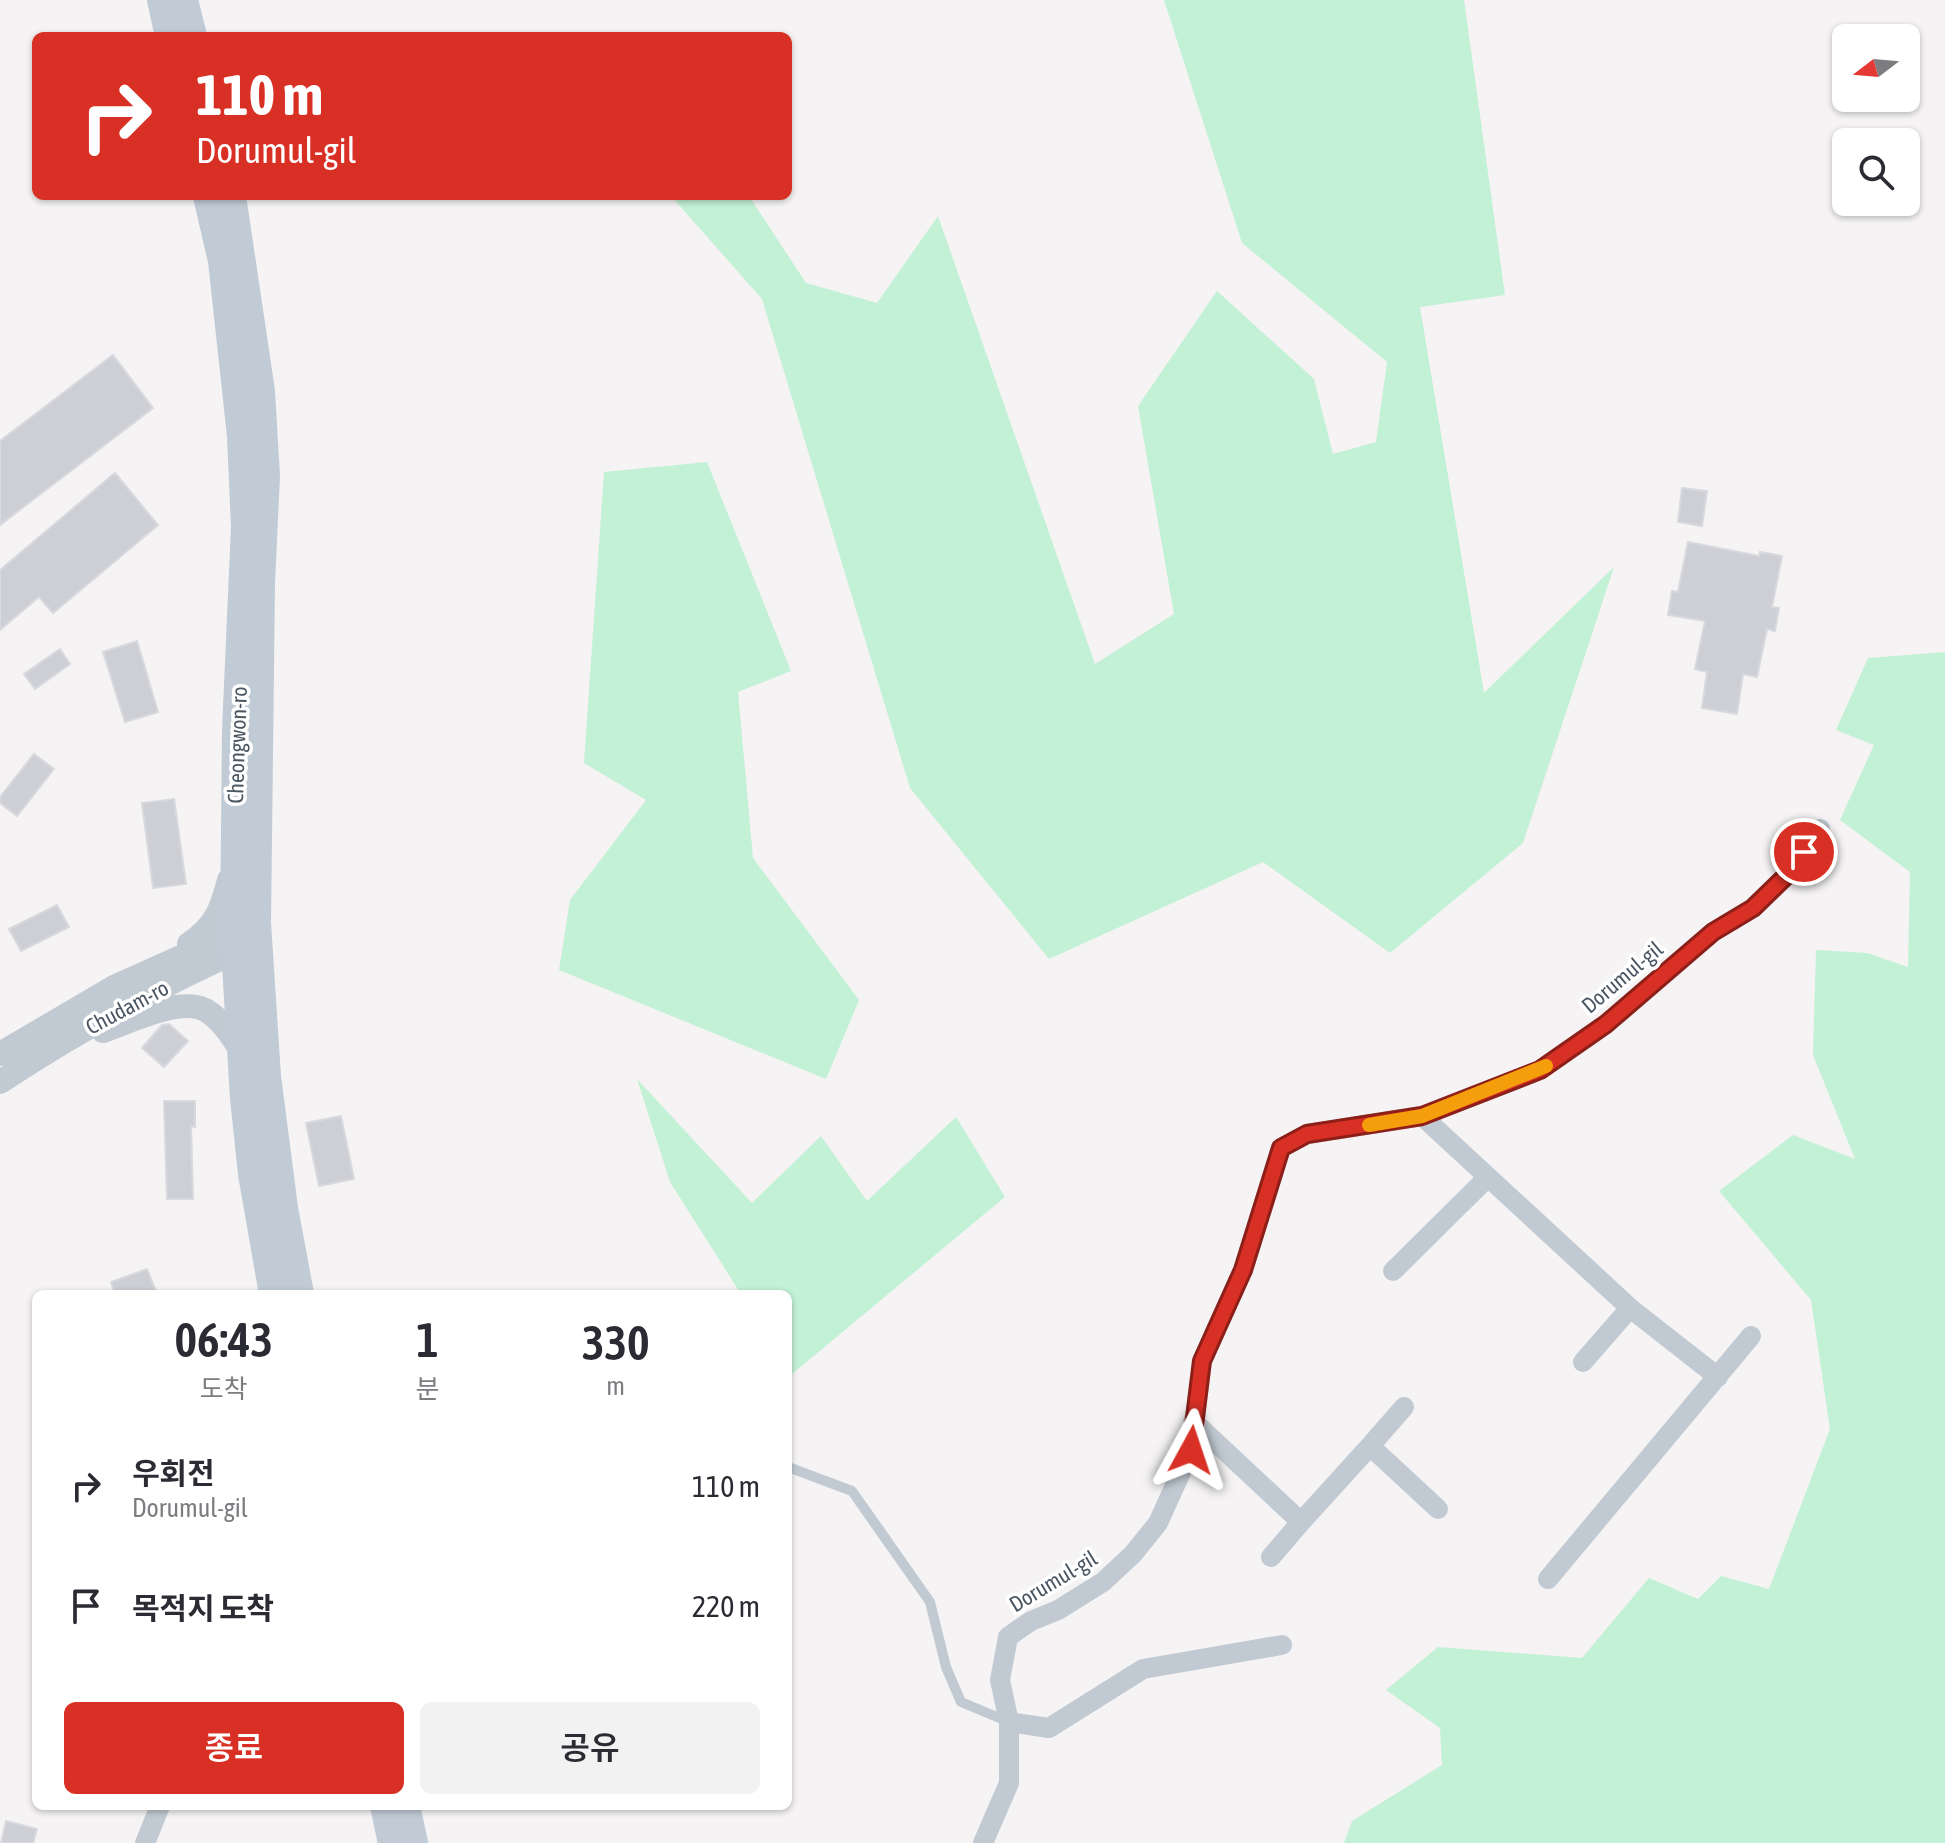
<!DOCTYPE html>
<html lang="ko">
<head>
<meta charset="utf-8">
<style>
	body { margin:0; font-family:"Asap Condensed","Noto Sans KR",sans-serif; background:#f2f2f3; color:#2b2b33; height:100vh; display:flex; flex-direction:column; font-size:30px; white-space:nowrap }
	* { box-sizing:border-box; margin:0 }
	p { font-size:26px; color:#7c7c81 }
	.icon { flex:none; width:44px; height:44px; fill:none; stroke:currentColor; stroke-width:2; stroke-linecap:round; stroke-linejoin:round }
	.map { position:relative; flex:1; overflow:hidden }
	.sheet { position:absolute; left:32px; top:1290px; width:760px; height:520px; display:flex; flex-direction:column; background:#fff; border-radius:12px; box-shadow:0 2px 6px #0004 }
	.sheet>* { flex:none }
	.banner { position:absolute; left:32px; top:32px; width:760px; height:168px; border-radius:12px; box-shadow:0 2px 6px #0004; background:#d93025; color:#fff; overflow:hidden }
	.needle { width:52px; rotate:254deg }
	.controls { position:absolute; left:1832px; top:24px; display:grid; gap:16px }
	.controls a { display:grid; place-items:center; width:88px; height:88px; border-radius:12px; background:#fff; box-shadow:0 2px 6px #0004; font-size:40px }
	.pin { position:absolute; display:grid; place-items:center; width:68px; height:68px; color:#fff; margin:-34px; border:4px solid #fff; border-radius:50%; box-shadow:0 2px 8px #0007 }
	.me { position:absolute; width:88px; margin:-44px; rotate:5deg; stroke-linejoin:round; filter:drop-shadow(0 0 6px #0008) }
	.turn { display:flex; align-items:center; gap:28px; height:168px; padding:0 32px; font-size:36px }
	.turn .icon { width:104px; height:104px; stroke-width:2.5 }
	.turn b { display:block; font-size:56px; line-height:68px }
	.eta { display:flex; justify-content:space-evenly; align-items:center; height:136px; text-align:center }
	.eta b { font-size:48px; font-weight:600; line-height:56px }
	.cta { display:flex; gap:16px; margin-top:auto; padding:16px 32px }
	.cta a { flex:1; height:92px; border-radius:12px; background:#d93025; color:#fff; font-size:32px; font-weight:600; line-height:92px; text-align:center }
	.cta a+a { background:#f2f2f3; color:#2b2b33 }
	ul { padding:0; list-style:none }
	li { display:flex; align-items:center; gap:24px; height:120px; padding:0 32px }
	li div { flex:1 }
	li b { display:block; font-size:30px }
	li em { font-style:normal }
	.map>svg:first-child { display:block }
	.green { fill:#c3f1d5 }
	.building { fill:#cdcfd5; stroke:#d7d9de; stroke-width:2 }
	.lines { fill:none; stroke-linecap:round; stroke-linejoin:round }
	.service { stroke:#c1cad2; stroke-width:10 }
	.minor { stroke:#c1cad2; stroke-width:20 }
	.tertiary { stroke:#c1cad2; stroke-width:24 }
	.secondary { stroke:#c1cbd6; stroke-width:28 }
	.route-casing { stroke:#8d1f18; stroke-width:20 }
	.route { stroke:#d93025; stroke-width:14 }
	.slow { stroke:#f59e0b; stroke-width:14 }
	.labels { text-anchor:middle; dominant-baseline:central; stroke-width:7; stroke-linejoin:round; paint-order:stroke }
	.street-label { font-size:22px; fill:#4a5661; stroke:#fff }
</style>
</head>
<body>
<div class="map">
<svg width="1945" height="1843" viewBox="0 0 1945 1843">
	<rect width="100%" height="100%" fill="#f5f3f3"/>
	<path class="green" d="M 1164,0 L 1464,0 L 1505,295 L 1420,307 L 1484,693 L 1614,567 L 1523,843 L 1390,953 L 1263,862 L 1049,959 L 910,788 L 762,299 L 671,196 L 749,196 L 806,283 L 877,303 L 938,216 L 1095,664 L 1174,614 L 1138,406 L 1217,291 L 1314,379 L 1333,454 L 1376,442 L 1387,362 L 1242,243 Z
		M 707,462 L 791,671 L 738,692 L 753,858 L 859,1000 L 826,1079 L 559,970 L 570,900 L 646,800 L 584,763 L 604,472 Z
		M 1945,652 L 1945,1843 L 1344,1843 L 1352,1821 L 1442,1765 L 1440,1728 L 1386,1690 L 1438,1647 L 1582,1658 L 1649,1578 L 1698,1599 L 1721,1576 L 1769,1589 L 1830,1429 L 1811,1300 L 1719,1191 L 1793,1135 L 1855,1159 L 1813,1055 L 1816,950 L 1867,953 L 1908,967 L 1910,872 L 1840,820 L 1874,745 L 1836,730 L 1868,658 Z
		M 637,1079 L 752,1203 L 821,1136 L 867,1201 L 956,1117 L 1005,1197 L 792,1374 L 788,1367 L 788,1294 L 741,1294 L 670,1182 Z"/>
	<path class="building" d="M 113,355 L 153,408 L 0,525 L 0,441 Z
		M 115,473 L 158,525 L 53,613 L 39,597 L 0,630 L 0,570 Z
		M 1682,488 L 1707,491 L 1702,526 L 1678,522 Z
		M 1688,542 L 1759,556 L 1760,552 L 1782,556 L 1772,607 L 1779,608 L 1775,631 L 1767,629 L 1757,677 L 1743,674 L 1737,714 L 1702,708 L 1707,672 L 1695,669 L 1705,621 L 1668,615 L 1672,591 L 1678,592 Z
		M 137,641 L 158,712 L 125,722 L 103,652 Z
		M 60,649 L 70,664 L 35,689 L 24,674 Z
		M 34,754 L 54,769 L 17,816 L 0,803 L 0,797 Z
		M 174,799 L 186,884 L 153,888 L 142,803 Z
		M 57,905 L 69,927 L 21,951 L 9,929 Z
		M 169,1024 L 188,1041 L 164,1067 L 142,1048 L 162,1025 Z
		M 164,1101 L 195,1101 L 195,1127 L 191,1126 L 193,1199 L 167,1199 Z
		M 341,1116 L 354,1179 L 319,1186 L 306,1123 Z
		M 147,1269 L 157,1294 L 115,1294 L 111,1282 Z
		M 6,1821 L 37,1829 L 33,1843 L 1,1843 Z"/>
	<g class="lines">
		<path class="service" d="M 788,1467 L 852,1491 L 930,1602 L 946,1667 L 961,1702 L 1009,1722"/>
		<path class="minor" d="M 1422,1116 L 1630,1308 L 1718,1377
			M 1393,1271 L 1487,1178
			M 1583,1362 L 1630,1308
			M 1404,1407 L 1370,1446 L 1438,1509
			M 1193,1421 L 1301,1522 L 1271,1557
			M 1301,1522 L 1370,1446
			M 1548,1579 L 1751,1336
			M 1009,1722 L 1049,1728 L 1143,1669 L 1282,1645
			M 145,1843 L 160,1806
			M 983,1843 L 1009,1783 L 1009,1722 L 1000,1680 L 1008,1637 L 1031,1621 L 1058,1610 L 1103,1582 L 1133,1554 L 1158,1523 L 1191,1450 L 1202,1361 L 1243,1270 L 1281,1148 L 1307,1134 L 1422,1116 L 1540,1070 L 1606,1024 L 1713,932 L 1753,908 L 1788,874 L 1820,829"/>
		<path class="tertiary" d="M 189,944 C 216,926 221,910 229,880
			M 103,1031 C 130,1022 185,993 210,1013 C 224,1023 233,1038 242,1052
			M 0,1054 L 114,987 L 248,927
			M 0,1082 C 79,1030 162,984 249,946"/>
		<path class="secondary" d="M 161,0 L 169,36
			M 184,0 L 193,36
			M 207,196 L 222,261 L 241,436 L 245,527 L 236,730 L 234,932 L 244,1098 L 252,1174 L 273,1294
			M 232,196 L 261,391 L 266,476 L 261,583 L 257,923 L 267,1076 L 284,1208 L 300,1294
			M 384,1806 L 392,1843
			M 406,1806 L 414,1843"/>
	</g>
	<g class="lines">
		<g class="route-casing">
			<path id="route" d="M 1191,1450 L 1202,1361 L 1243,1270 L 1281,1148 L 1307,1134 L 1422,1116 L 1540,1070 L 1606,1024 L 1713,932 L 1753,908 L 1788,874 L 1804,852"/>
		</g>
		<use href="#route" class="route"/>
		<path class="slow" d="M 1369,1125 L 1422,1116 L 1546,1066"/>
	</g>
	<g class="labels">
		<g class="street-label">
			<text transform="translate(237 745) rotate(-88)">Cheongwon-ro</text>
			<text transform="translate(1622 977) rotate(-40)">Dorumul-gil</text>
			<text transform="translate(127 1007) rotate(-28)">Chudam-ro</text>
			<text transform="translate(1053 1581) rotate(-31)">Dorumul-gil</text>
		</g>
	</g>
</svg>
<div class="controls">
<a><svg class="needle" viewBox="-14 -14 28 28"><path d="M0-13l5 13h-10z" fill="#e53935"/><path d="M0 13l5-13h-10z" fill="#7c7c81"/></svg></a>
<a><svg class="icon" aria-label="search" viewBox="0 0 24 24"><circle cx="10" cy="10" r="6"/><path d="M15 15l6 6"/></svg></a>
</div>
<div class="pin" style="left:1804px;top:852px;background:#d93025"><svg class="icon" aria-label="arrive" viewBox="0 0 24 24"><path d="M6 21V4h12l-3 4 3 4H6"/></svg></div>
<svg class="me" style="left:1191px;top:1450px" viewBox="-20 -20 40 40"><path d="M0-17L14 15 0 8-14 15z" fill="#d93025" stroke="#fff" stroke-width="4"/></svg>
<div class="banner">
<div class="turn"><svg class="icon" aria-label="right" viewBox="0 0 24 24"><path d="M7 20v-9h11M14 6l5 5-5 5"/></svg><div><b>110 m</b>Dorumul-gil</div></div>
</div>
<section class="sheet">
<div class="eta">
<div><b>06:43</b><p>도착</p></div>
<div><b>1</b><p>분</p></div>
<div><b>330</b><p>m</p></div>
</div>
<ul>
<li><svg class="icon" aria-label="right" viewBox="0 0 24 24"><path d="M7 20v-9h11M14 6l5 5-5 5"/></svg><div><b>우회전</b><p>Dorumul-gil</p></div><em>110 m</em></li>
<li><svg class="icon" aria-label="arrive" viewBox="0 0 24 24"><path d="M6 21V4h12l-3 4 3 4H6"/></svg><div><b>목적지 도착</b></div><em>220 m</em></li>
</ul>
<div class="cta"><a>종료</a><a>공유</a></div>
</section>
</div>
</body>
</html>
